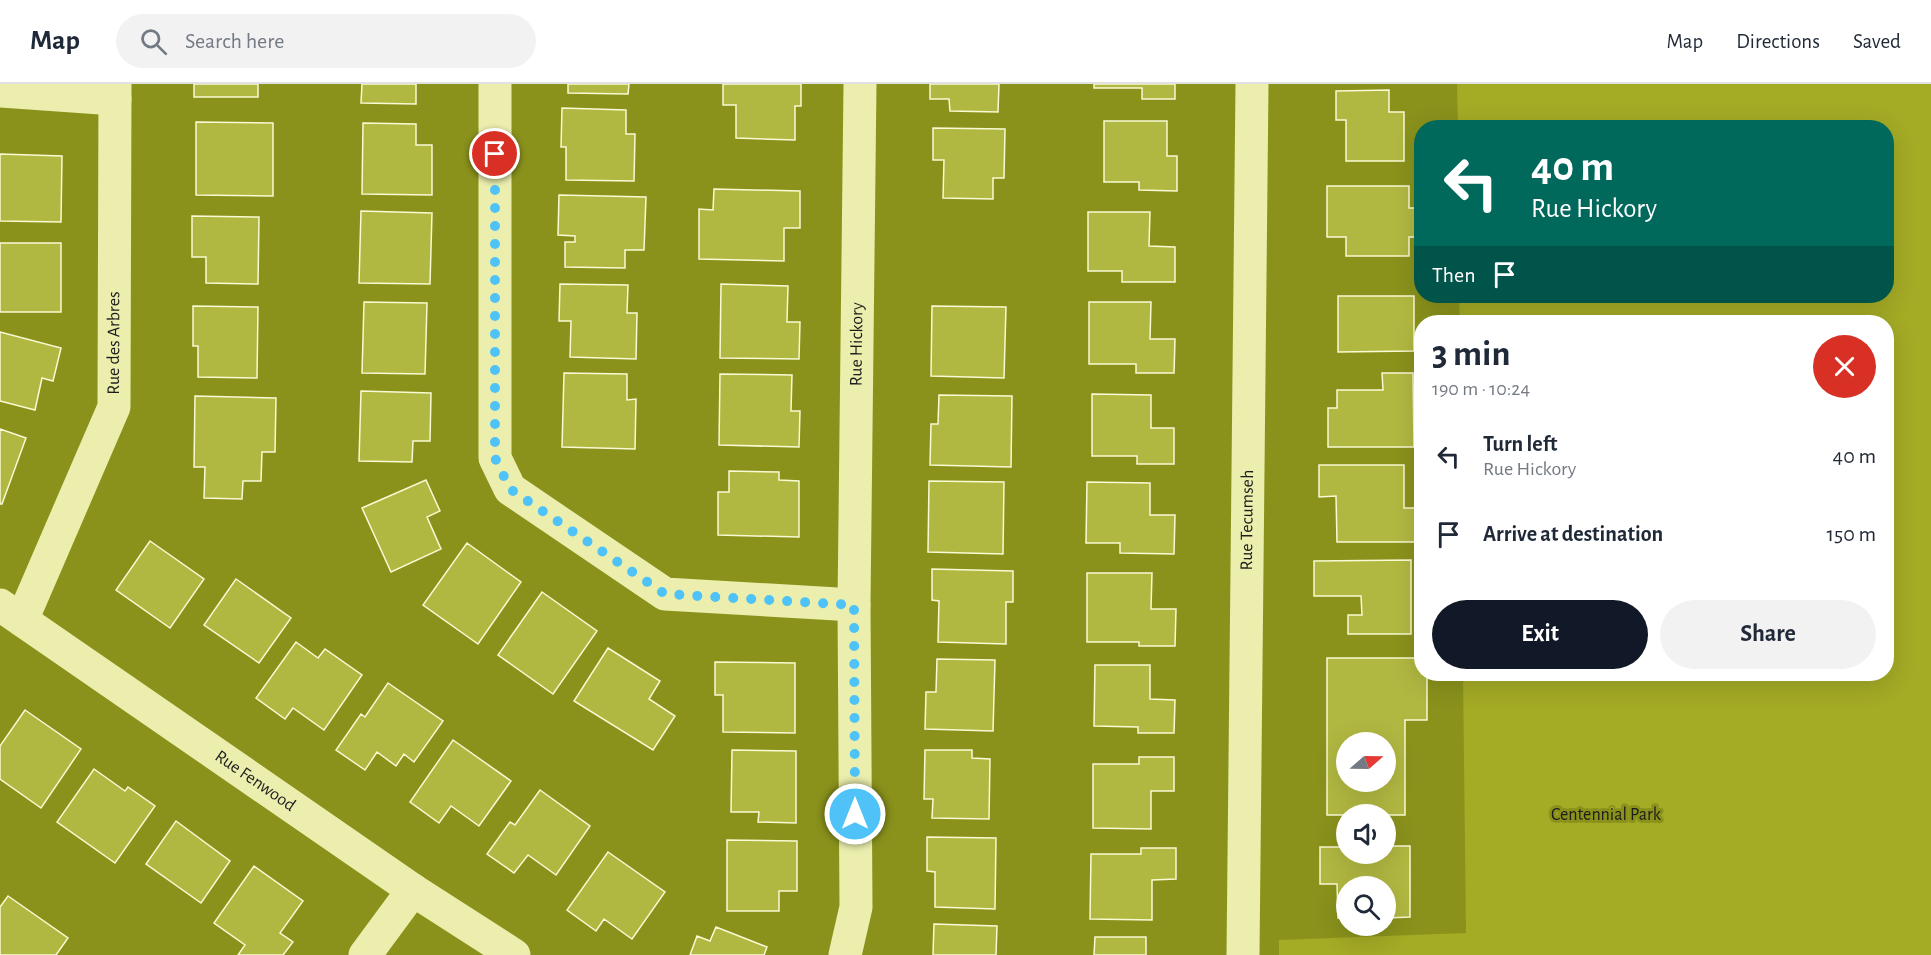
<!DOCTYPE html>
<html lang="en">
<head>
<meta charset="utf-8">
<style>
	body { margin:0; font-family:"Alegreya Sans",sans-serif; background:#f2f2f3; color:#1f2937; height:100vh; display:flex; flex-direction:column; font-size:22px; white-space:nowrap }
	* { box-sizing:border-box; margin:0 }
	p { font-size:20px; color:#747a83 }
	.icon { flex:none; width:33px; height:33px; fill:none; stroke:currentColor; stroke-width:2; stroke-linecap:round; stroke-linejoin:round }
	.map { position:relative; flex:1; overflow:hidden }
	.sheet { position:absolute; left:1414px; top:231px; width:480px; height:366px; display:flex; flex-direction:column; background:#fff; border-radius:24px; box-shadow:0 6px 24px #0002 }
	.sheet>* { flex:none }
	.guide { position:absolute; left:1414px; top:36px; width:480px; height:183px; border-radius:24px; box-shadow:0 6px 24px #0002; background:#00695c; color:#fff; overflow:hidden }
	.needle { width:39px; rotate:70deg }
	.controls { position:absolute; left:1336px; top:648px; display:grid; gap:12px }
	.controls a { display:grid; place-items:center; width:60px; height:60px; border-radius:50%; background:#fff; box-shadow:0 6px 24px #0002; font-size:30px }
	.pin { position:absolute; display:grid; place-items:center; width:51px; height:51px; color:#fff; margin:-26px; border:3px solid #fff; border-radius:50%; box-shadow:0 2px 6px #0007 }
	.me { position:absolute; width:66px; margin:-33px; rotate:0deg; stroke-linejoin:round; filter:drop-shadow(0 0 4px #0008) }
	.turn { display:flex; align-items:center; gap:21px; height:126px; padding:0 18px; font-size:27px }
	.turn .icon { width:78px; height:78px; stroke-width:2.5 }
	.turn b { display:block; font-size:42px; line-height:51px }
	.then { display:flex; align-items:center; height:57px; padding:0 18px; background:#0003; gap:12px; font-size:22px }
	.round { display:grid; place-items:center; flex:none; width:63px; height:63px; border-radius:32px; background:#f2f2f3 }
	.summary { display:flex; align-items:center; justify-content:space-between; height:102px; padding:0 18px }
	h1 { font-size:36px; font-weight:700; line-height:45px }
	.cta { display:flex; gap:12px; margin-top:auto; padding:12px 18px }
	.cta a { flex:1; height:69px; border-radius:36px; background:#111827; color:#fff; font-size:24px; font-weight:700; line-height:69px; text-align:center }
	.cta a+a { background:#f2f2f3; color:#1f2937 }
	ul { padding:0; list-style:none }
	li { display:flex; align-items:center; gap:18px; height:78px; padding:0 18px }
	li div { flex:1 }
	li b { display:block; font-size:22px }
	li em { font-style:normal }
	header { display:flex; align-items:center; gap:36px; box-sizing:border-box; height:84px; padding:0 30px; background:#fff; border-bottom:2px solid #e0e1e3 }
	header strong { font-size:28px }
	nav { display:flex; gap:33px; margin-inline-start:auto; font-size:21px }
	.search { width:420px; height:54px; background:#f2f2f3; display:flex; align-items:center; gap:15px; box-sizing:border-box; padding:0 21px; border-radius:33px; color:#747a83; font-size:22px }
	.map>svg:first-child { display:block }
	.green { fill:#a4ab25 }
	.building { fill:#b1b841; stroke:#f8fad3; stroke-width:1.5; fill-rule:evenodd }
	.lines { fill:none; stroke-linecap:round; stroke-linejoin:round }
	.minor { stroke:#ebeead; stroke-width:33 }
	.route { stroke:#4fc3f7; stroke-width:10; stroke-dasharray:0 18 }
	.labels { text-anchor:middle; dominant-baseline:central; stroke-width:6; stroke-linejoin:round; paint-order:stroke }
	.street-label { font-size:18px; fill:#1d1d1d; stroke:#8a921c }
	.park-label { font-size:18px; fill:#1d1d1b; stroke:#8a921c }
</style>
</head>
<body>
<header>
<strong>Map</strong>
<div class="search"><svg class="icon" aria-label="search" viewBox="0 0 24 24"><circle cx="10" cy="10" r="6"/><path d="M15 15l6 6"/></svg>Search here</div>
<nav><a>Map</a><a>Directions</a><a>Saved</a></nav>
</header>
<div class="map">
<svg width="1931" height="871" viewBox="0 0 1931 871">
	<rect width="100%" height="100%" fill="#8a921c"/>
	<path class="green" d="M 1457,0 L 1931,0 L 1931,871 L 1279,871 L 1279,856 L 1466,849 L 1463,590 L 1887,590 L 1887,238 L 1460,238 L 1459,212 L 1887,212 L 1887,44 L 1458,43 Z"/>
	<path class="building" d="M 194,0 L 258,0 L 258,13 L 194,13 Z
		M 362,0 L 416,0 L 416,20 L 361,19 Z
		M 568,0 L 629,0 L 628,10 L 568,9 Z
		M 723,0 L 801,0 L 801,22 L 795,22 L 795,56 L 736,54 L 736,21 L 723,21 Z
		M 930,0 L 999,0 L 998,28 L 950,27 L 949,15 L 930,15 Z
		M 1094,0 L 1175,0 L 1175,15 L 1142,15 L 1142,4 L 1094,4 Z
		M 1389,6 L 1389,28 L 1404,28 L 1404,77 L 1346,77 L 1346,36 L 1336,36 L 1336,7 Z
		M 562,24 L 626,26 L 626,50 L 635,50 L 634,97 L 566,96 L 566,63 L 561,63 Z
		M 1104,37 L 1167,37 L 1167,72 L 1177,72 L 1177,107 L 1139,106 L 1139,98 L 1104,98 Z
		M 196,38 L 273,39 L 273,112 L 196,111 Z
		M 363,39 L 416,40 L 416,61 L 432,61 L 432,111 L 362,110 Z
		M 933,44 L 1005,45 L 1004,94 L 993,94 L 993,115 L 943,114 L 944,76 L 933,76 Z
		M 0,70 L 62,72 L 61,138 L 0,137 Z
		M 1327,102 L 1409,102 L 1409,124 L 1420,124 L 1420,153 L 1409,153 L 1409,172 L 1346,172 L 1346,153 L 1327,153 Z
		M 714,105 L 800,107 L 800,144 L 784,144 L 784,177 L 699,175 L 699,125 L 713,126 Z
		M 559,111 L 646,113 L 644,166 L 625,166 L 625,184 L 565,183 L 565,158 L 575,158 L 575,152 L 558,151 Z
		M 361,127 L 432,129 L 430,200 L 359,199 Z
		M 1088,128 L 1150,128 L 1149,162 L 1175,163 L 1175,198 L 1122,198 L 1122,187 L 1088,187 Z
		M 192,132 L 259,133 L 258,200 L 206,199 L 206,173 L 192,173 Z
		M 0,159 L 61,159 L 61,228 L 0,228 Z
		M 560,200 L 628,201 L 627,229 L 637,229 L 636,275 L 570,273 L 571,237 L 559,237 Z
		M 721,200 L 788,202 L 787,238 L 800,238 L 799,275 L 720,274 Z
		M 1338,212 L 1414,212 L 1414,267 L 1338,268 Z
		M 364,218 L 427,219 L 425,290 L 362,289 Z
		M 1089,218 L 1151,218 L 1150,255 L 1175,255 L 1174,289 L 1136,289 L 1136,280 L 1089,280 Z
		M 193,222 L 258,223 L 257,294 L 198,293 L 198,262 L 193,262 Z
		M 932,222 L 1006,223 L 1004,294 L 931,292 Z
		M 0,248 L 61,264 L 53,297 L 42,294 L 35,326 L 0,317 Z
		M 564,289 L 627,290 L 627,316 L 636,315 L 635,365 L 562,363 Z
		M 1382,289 L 1413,289 L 1414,363 L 1328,363 L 1328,324 L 1337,324 L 1337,306 L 1383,306 Z
		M 720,290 L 792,291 L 791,327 L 800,327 L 799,363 L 719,361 Z
		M 361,307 L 431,309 L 430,357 L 413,357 L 412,378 L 359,377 Z
		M 1092,310 L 1151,311 L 1151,344 L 1174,344 L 1174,380 L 1137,380 L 1137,372 L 1092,372 Z
		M 939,311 L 1012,312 L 1011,383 L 930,381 L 931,340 L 938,340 Z
		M 195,312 L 276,314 L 275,368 L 262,368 L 261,397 L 243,397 L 242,415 L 204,414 L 205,383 L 194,383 Z
		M 0,345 L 26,354 L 2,420 L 0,420 Z
		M 1319,381 L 1404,381 L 1404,424 L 1422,424 L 1422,458 L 1337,458 L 1336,412 L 1319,413 Z
		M 729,387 L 779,388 L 779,396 L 799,397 L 799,453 L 718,451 L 718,408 L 729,408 Z
		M 426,396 L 440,427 L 427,433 L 441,465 L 391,488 L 362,424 Z
		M 929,397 L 1004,398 L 1003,470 L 928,468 Z
		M 1087,398 L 1150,399 L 1150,431 L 1175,431 L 1174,470 L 1120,469 L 1120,459 L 1086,459 Z
		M 150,457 L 204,495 L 170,544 L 116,506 Z
		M 467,459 L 521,498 L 478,560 L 423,521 Z
		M 1411,476 L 1411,550 L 1348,550 L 1348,531 L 1362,531 L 1361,512 L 1314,512 L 1314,477 Z
		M 932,485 L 1013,487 L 1013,518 L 1006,518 L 1006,560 L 938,558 L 939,517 L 932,516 Z
		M 1087,489 L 1152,489 L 1151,525 L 1176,525 L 1175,562 L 1139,562 L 1139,558 L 1087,558 Z
		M 236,495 L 291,534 L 259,579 L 204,541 Z
		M 542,508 L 597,547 L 553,610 L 498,571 Z
		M 296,558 L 318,574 L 325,565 L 362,591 L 324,646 L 293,624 L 285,635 L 256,614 Z
		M 608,564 L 660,597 L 649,615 L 675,632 L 653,666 L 574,617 Z
		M 1327,574 L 1422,574 L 1422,590 L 1427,590 L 1427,636 L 1405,636 L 1405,731 L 1327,731 ZM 1347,658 L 1386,658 L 1386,698 L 1347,698 Z
		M 937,575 L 995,576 L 993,647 L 925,645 L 926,608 L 936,608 Z
		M 715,578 L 795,579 L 795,649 L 723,648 L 723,611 L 715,611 Z
		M 1095,581 L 1150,581 L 1150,615 L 1175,616 L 1174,649 L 1138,649 L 1138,643 L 1094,642 Z
		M 388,599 L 443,637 L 414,678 L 404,670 L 396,682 L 377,668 L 365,686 L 336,666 L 361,630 L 365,633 Z
		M 25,626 L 81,665 L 41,724 L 0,695 L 0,662 Z
		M 453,656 L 511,697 L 479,742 L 451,722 L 439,739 L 410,718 Z
		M 732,666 L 796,667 L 796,739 L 758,738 L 759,728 L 731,728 Z
		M 925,666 L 972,666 L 972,674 L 990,675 L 989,735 L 932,734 L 933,715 L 924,715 Z
		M 1139,673 L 1174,673 L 1174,707 L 1151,707 L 1151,745 L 1093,744 L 1093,680 L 1139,680 Z
		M 94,685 L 125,707 L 128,703 L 155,722 L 115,779 L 57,738 Z
		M 540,706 L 590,742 L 556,791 L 528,771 L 514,789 L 487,770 L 510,738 L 515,741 Z
		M 176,737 L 230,777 L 201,819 L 146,780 Z
		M 927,753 L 996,754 L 995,825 L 935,823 L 935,788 L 927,787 Z
		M 727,756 L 797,757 L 797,807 L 779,807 L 779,827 L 727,827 Z
		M 1386,762 L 1410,762 L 1410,833 L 1386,834 L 1386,802 L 1347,802 L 1347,834 L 1338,834 L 1337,800 L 1320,800 L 1320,763 L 1347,763 L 1347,770 L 1386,770 Z
		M 1141,764 L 1176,764 L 1176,795 L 1152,796 L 1152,836 L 1090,835 L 1091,770 L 1141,770 Z
		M 608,768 L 665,808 L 632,855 L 604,835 L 596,847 L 567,826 Z
		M 254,782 L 303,817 L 280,849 L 293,858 L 283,871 L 238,871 L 245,861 L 214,839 Z
		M 8,812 L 68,854 L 56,871 L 0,871 L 0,823 Z
		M 934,840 L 997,842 L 996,871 L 933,871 Z
		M 716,843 L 767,863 L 764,871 L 690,871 L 697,852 L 710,857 Z
		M 1095,853 L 1146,853 L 1146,871 L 1094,871 Z"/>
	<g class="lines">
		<g class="minor">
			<path d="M 495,0 L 495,374 L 510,405 L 665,510 L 854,521"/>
			<path d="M 0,7 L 115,15"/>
			<path id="s1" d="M 0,521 L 413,806 L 514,871"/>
			<path id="s2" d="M 22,536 L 114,323 L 115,0"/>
			<path d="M 365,871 L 413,806"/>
			<path id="s3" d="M 845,871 L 856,823 L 854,521 L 860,0"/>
			<path id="s4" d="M 1243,871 L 1252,0"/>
		</g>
	</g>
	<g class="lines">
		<path class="route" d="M 495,70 L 495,374 L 510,405 L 665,510 L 854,521 L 855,730"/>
	</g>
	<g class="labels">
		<g class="street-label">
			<text stroke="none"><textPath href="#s2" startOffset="296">Rue des Arbres</textPath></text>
			<text stroke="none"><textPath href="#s3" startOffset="612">Rue Hickory</textPath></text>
			<text stroke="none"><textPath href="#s4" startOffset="435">Rue Tecumseh</textPath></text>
			<text stroke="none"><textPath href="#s1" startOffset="310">Rue Fenwood</textPath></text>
		</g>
		<g class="park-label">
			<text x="1606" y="731">Centennial Park</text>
		</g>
	</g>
</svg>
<div class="controls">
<a><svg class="needle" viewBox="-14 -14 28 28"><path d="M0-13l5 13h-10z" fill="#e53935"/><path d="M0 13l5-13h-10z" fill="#747a83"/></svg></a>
<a><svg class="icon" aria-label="sound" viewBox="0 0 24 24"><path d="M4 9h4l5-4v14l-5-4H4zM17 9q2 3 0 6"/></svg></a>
<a><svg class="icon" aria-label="search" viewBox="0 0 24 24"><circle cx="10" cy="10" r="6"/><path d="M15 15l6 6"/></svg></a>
</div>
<div class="pin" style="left:495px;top:70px;background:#d93025"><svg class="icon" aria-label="arrive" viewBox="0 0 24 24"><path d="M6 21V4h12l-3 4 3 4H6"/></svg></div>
<svg class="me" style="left:855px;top:730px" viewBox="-20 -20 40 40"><circle r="17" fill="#4fc3f7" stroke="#fff" stroke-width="3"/><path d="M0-11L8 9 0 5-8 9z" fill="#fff"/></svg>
<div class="guide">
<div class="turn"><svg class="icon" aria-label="left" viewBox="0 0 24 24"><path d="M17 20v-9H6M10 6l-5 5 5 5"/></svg><div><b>40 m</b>Rue Hickory</div></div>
<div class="then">Then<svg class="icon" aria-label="arrive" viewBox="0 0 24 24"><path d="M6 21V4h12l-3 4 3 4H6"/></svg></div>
</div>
<section class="sheet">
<div class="summary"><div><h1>3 min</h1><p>190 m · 10:24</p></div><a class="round" style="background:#d93025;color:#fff"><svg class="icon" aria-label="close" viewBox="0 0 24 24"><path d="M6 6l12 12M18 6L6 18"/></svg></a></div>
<ul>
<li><svg class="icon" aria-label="left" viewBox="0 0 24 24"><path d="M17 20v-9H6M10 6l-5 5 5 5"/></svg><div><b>Turn left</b><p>Rue Hickory</p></div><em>40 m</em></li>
<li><svg class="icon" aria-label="arrive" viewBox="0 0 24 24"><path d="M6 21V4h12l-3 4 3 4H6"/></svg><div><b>Arrive at destination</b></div><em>150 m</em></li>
</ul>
<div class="cta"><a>Exit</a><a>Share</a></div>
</section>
</div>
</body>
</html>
